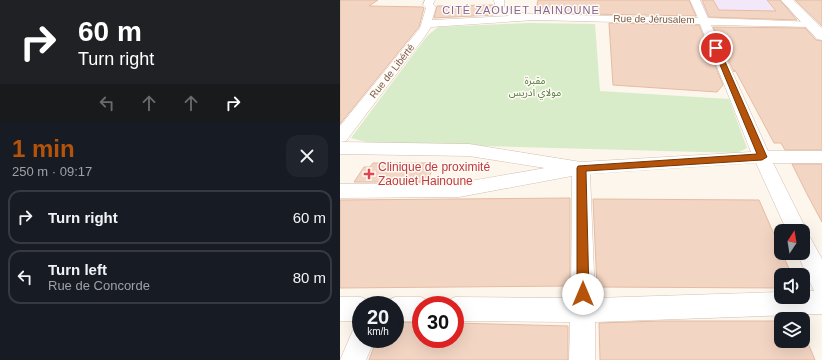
<!DOCTYPE html>
<html lang="en">
<head>
<meta charset="utf-8">
<style>
	body { margin:0; font-family:Helvetica,"Noto Sans Arabic",sans-serif; background:#20242c; color:#f1f3f6; height:100vh; display:flex; flex-direction:column; font-size:15px; white-space:nowrap }
	* { box-sizing:border-box; margin:0 }
	p { font-size:13px; color:#9ea1a6 }
	.icon { flex:none; width:22px; height:22px; fill:none; stroke:currentColor; stroke-width:2; stroke-linecap:round; stroke-linejoin:round }
	.map { position:relative; flex:1; overflow:hidden }
	.panel { display:flex; flex-direction:column; background:#171b24; width:340px }
	.panel>* { flex:none }
	.guide { background:#202124; color:#fff; overflow:hidden }
	.needle { width:26px; rotate:12deg }
	.controls { position:absolute; left:434px; top:224px; display:grid; gap:8px }
	.controls a { display:grid; place-items:center; width:36px; height:36px; border-radius:8px; background:#171b24; box-shadow:0 4px 16px #0002; font-size:20px }
	.speed { position:absolute; left:12px; top:296px; display:flex; gap:8px; font-size:20px; font-weight:700; text-align:center }
	.speed>* { display:grid; place-content:center; width:52px; height:52px; border-radius:50%; background:#171b24; box-shadow:0 4px 16px #0002; line-height:1 }
	.speed small { font-size:10px; font-weight:400 }
	.speed .limit { border:6px solid #d22; background:#fff; color:#111 }
	.pin { position:absolute; display:grid; place-items:center; width:34px; height:34px; color:#fff; margin:-17px; border:2px solid #fff; border-radius:50%; box-shadow:0 1px 4px #0007 }
	.me { position:absolute; width:44px; margin:-22px; rotate:0deg; stroke-linejoin:round; filter:drop-shadow(0 0 3px #0008) }
	.turn { display:flex; align-items:center; gap:14px; height:84px; padding:0 12px; font-size:18px }
	.turn .icon { width:52px; height:52px; stroke-width:2.5 }
	.turn b { display:block; font-size:28px; line-height:34px }
	.lanes { display:flex; align-items:center; height:38px; padding:0 12px; background:#0003; justify-content:center; gap:20px; direction:ltr }
	.lanes .off { opacity:.35 }
	.round { display:grid; place-items:center; flex:none; width:42px; height:42px; border-radius:12px; background:#20242c }
	.headline { display:flex; align-items:center; justify-content:space-between; height:68px; padding:0 12px }
	h1 { font-size:24px; font-weight:600; line-height:30px; color:#b45309 }
	ul { padding:0; list-style:none }
	li { display:flex; align-items:center; gap:12px; height:54px; margin:0 8px 6px; padding:0 4px; border:2px solid #363941; border-radius:12px }
	li div { flex:1 }
	li b { display:block; font-size:15px }
	li em { font-style:normal }
	main { display:flex; flex:1; min-height:0 }
	.map>svg:first-child { display:block }
	.education { fill:#f3e8fa }
	.green { fill:#d8ecc9 }
	.building { fill:#f3d5c3; stroke:#e6bba3 }
	.lines { fill:none; stroke-linecap:round; stroke-linejoin:round }
	.minor-casing { stroke:#d1beb0; stroke-width:1 }
	.tertiary-casing { stroke:#d1beb0; stroke-width:1 }
	.minor { fill:#fff; fill-rule:evenodd }
	.tertiary { fill:#fff; fill-rule:evenodd }
	.route { fill:#b45309; stroke:#753606 }
	.health-dot { fill:#e0444e; stroke:#fffaf3; stroke-width:1.5 }
	.labels { text-anchor:middle; dominant-baseline:central; stroke-width:3; stroke-linejoin:round; paint-order:stroke }
	.far-street-label { font-size:10px; fill:#7a5c4d; stroke:#fffaf3 }
	.far-park-label { font-size:10px; fill:#537a41; stroke:#fffaf3 }
	.far-neighbourhood-label { font-size:11px; letter-spacing:1px; fill:#846695; stroke:#fffaf3 }
	.health-label { font-size:12px; fill:#be3a42; stroke:#fffaf3; text-anchor:start }
</style>
</head>
<body>
<main>
<section class="panel">
<div class="guide">
<div class="turn"><svg class="icon" aria-label="right" viewBox="0 0 24 24"><path d="M7 20v-9h11M14 6l5 5-5 5"/></svg><div><b>60 m</b>Turn right</div></div>
<div class="lanes"><svg class="icon off" aria-label="left" viewBox="0 0 24 24"><path d="M17 20v-9H6M10 6l-5 5 5 5"/></svg><svg class="icon off" aria-label="ahead" viewBox="0 0 24 24"><path d="M12 20V5M6 11l6-6 6 6"/></svg><svg class="icon off" aria-label="ahead" viewBox="0 0 24 24"><path d="M12 20V5M6 11l6-6 6 6"/></svg><svg class="icon" aria-label="right" viewBox="0 0 24 24"><path d="M7 20v-9h11M14 6l5 5-5 5"/></svg></div>
</div>
<div class="headline"><div><h1>1 min</h1><p>250 m · 09:17</p></div><a class="round"><svg class="icon" aria-label="close" viewBox="0 0 24 24"><path d="M6 6l12 12M18 6L6 18"/></svg></a></div>
<ul>
<li><svg class="icon" aria-label="right" viewBox="0 0 24 24"><path d="M7 20v-9h11M14 6l5 5-5 5"/></svg><div><b>Turn right</b></div><em>60 m</em></li>
<li><svg class="icon" aria-label="left" viewBox="0 0 24 24"><path d="M17 20v-9H6M10 6l-5 5 5 5"/></svg><div><b>Turn left</b><p>Rue de Concorde</p></div><em>80 m</em></li>
</ul>
</section>
<div class="map">
<svg width="482" height="360" viewBox="0 0 482 360">
	<rect width="100%" height="100%" fill="#fdf6ec"/>
	<path class="education" d="M 358,0 L 361,0 L 365,7 L 377,7 L 373,0 L 427,0 L 440,16 L 453,16 L 439,0 L 441,0 L 455,16 L 366,16 Z"/>
	<path class="green" d="M 189,23 L 255,24 L 260,91 L 389,99 L 407,148 L 397,153 L 30,143 L 11,138 L 87,36 L 98,27 Z"/>
	<path class="building" d="M 0,0 L 38,0 L 29,6 L 83,7 L 84,8 L 79,27 L 0,124 Z
		M 198,0 L 349,0 L 356,16 L 195,13 Z
		M 362,0 L 373,0 L 379,10 L 436,11 L 427,0 L 440,0 L 457,20 L 369,17 Z
		M 455,0 L 482,0 L 482,26 Z
		M 153,5 L 154,10 L 153,15 L 94,18 L 97,6 Z
		M 269,23 L 359,25 L 383,85 L 377,92 L 273,85 Z
		M 373,27 L 465,28 L 476,40 L 482,41 L 482,150 L 445,150 L 441,143 L 434,143 L 395,70 L 394,72 Z
		M 33,163 L 95,163 L 87,182 L 14,182 L 24,167 L 30,167 Z
		M 452,164 L 482,164 L 482,222 L 468,196 Z
		M 230,198 L 230,286 L 0,288 L 0,200 Z
		M 253,199 L 419,200 L 441,250 L 441,253 L 442,253 L 452,275 L 439,275 L 441,288 L 257,287 Z
		M 321,321 L 441,321 L 441,341 L 463,341 L 463,331 L 475,360 L 260,360 L 259,323 Z
		M 55,322 L 81,323 L 81,339 L 115,339 L 115,323 L 228,326 L 228,360 L 29,360 L 37,339 L 55,339 Z"/>
	<g class="lines">
		<g class="minor-casing">
			<path id="minor" d="M 85,0 L 95,0 L 93,4 L 96,7 L 92,20 L 169,16 L 156,10 L 154,0 L 164,0 L 164,7 L 187,14 L 358,18 L 350,0 L 360,0 L 368,18 L 475,22 L 476,24 L 471,27 L 371,25 L 428,151 L 482,151 L 482,163 L 433,163 L 467,231 L 465,235 L 470,237 L 482,259 L 482,314 L 255,322 L 255,360 L 229,360 L 230,322 L 115,321 L 115,305 L 105,305 L 106,301 L 115,297 L 231,298 L 232,176 L 119,197 L 0,198 L 0,184 L 119,183 L 205,168 L 129,156 L 0,154 L 0,142 L 129,144 L 241,162 L 411,152 L 360,24 L 194,20 L 91,27 L 83,39 L 6,141 L 0,142 L 0,126 L 80,28 L 86,8 L 83,5 ZM 416,163 L 447,231 L 463,231 L 463,253 L 457,253 L 474,291 L 463,291 L 463,297 L 441,297 L 441,292 L 255,298 L 250,174 Z
				M 0,297 L 21,297 L 30,301 L 31,305 L 21,305 L 21,321 L 0,321 Z
				M 55,297 L 81,297 L 90,301 L 91,305 L 81,305 L 81,321 L 55,321 L 55,305 L 45,305 L 46,301 Z
				M 21,327 L 21,339 L 35,339 L 26,360 L 0,360 L 13,330 Z"/>
		</g>
		<g class="tertiary-casing">
			<path id="tertiary" d="M 441,0 L 453,0 L 482,28 L 482,40 L 477,39 Z"/>
		</g>
		<use href="#minor" class="minor"/>
		<use href="#tertiary" class="tertiary"/>
	</g>
	<path class="route" d="M 374,47 L 379,48 L 427,157 L 422,160 L 246,171 L 249,294 L 247,298 L 243,300 L 238,298 L 237,294 L 237,168 L 238,166 L 417,154 L 373,48 Z"/>
	<path class="health-dot" d="M27 168h4v4h4v4h-4v4h-4v-4h-4v-4h4z"/>
	<g class="labels">
		<g class="far-street-label">
			<text transform="translate(314 19) rotate(1)">Rue de Jérusalem</text>
			<text transform="translate(52 71) rotate(-52)">Rue de Libérté</text>
		</g>
		<g class="far-park-label">
			<text x="195" y="80">مقبرة<tspan x="195" dy="12">مولاي ادريس</tspan></text>
		</g>
		<g class="far-neighbourhood-label">
			<text x="181" y="10">CITÉ ZAOUIET HAINOUNE</text>
		</g>
		<g class="health-label">
			<text x="38" y="167">Clinique de proximité<tspan x="38" dy="14">Zaouiet Hainoune</tspan></text>
		</g>
	</g>
</svg>
<div class="controls">
<a><svg class="needle" viewBox="-14 -14 28 28"><path d="M0-13l5 13h-10z" fill="#e53935"/><path d="M0 13l5-13h-10z" fill="#9ea1a6"/></svg></a>
<a><svg class="icon" aria-label="sound" viewBox="0 0 24 24"><path d="M4 9h4l5-4v14l-5-4H4zM17 9q2 3 0 6"/></svg></a>
<a><svg class="icon" aria-label="layers" viewBox="0 0 24 24"><path d="M12 4l9 5-9 5-9-5zM3 14l9 5 9-5"/></svg></a>
</div>
<div class="speed"><div>20<small>km/h</small></div><div class="limit">30</div></div>
<div class="pin" style="left:376px;top:48px;background:#d93025"><svg class="icon" aria-label="arrive" viewBox="0 0 24 24"><path d="M6 21V4h12l-3 4 3 4H6"/></svg></div>
<svg class="me" style="left:243px;top:294px" viewBox="-20 -20 40 40"><circle r="19" fill="#fff"/><path d="M0-13L10 11 0 6-10 11z" fill="#b45309"/></svg>
</div>
</main>
</body>
</html>
